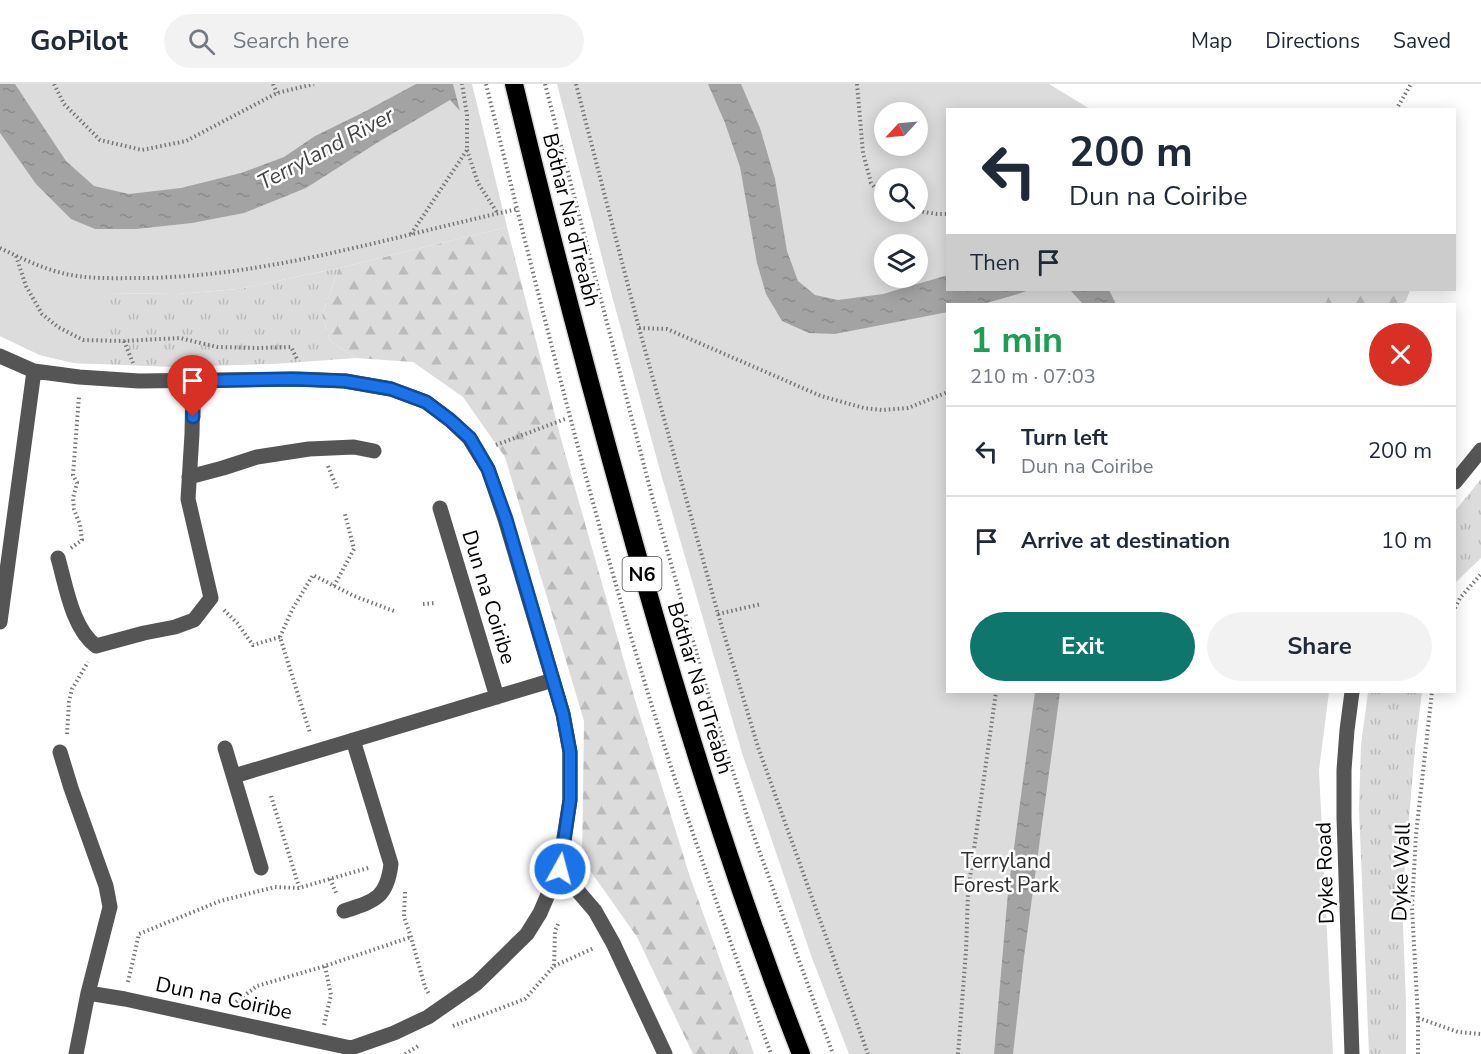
<!DOCTYPE html>
<html lang="en">
<head>
<meta charset="utf-8">
<style>
	body { margin:0; font-family:"Nunito Sans",sans-serif; background:#f2f2f3; color:#1f2937; height:100vh; display:flex; flex-direction:column; font-size:22px; white-space:nowrap }
	* { box-sizing:border-box; margin:0 }
	p { font-size:20px; color:#747a83 }
	.icon { flex:none; width:33px; height:33px; fill:none; stroke:currentColor; stroke-width:2; stroke-linecap:round; stroke-linejoin:round }
	.map { position:relative; flex:1; overflow:hidden }
	.sheet { position:absolute; left:946px; top:219px; width:510px; height:390px; display:flex; flex-direction:column; background:#fff; border-radius:0px; box-shadow:0 3px 15px #0003 }
	.sheet>* { flex:none }
	.top-card { position:absolute; left:946px; top:24px; width:510px; height:183px; border-radius:0px; box-shadow:0 3px 15px #0003; background:#fff; color:#1f2937; overflow:hidden }
	.needle { width:39px; rotate:244deg }
	.controls { position:absolute; left:874px; top:18px; display:grid; gap:12px }
	.controls a { display:grid; place-items:center; width:54px; height:54px; border-radius:50%; background:#fff; box-shadow:0 3px 15px #0003; font-size:30px }
	.pin { position:absolute; display:grid; place-items:center; width:51px; height:51px; color:#fff; margin:-62px -26px; border-radius:50% 50% 50% 0; rotate:-45deg; box-shadow:0 0 6px #0007 }
	.pin .icon { rotate:45deg }
	.me { position:absolute; width:66px; margin:-33px; rotate:7deg; stroke-linejoin:round; filter:drop-shadow(0 0 4px #0008) }
	.turn { display:flex; align-items:center; gap:21px; height:126px; padding:0 24px; font-size:27px }
	.turn .icon { width:78px; height:78px; stroke-width:2.5 }
	.turn b { display:block; font-size:42px; line-height:51px }
	.then { display:flex; align-items:center; height:57px; padding:0 24px; background:#0003; gap:12px; font-size:22px }
	.round { display:grid; place-items:center; flex:none; width:63px; height:63px; border-radius:32px; background:#f2f2f3 }
	.summary { display:flex; align-items:center; justify-content:space-between; height:102px; padding:0 24px }
	h1 { font-size:36px; font-weight:700; line-height:45px; color:#1e9e55 }
	.primary-button { display:flex; gap:12px; margin-top:auto; padding:12px 24px }
	.primary-button a { flex:1; height:69px; border-radius:36px; background:#0f766e; color:#fff; font-size:24px; font-weight:700; line-height:69px; text-align:center }
	.primary-button a+a { background:#f2f2f3; color:#1f2937 }
	ul { padding:0; list-style:none }
	li { display:flex; align-items:center; gap:18px; height:90px; padding:0 24px; border-top:2px solid #e0e1e3 }
	li div { flex:1 }
	li b { display:block; font-size:22px }
	li em { font-style:normal }
	header { display:flex; align-items:center; gap:36px; box-sizing:border-box; height:84px; padding:0 30px; background:#fff; border-bottom:2px solid #e0e1e3 }
	header strong { font-size:28px }
	nav { display:flex; gap:33px; margin-inline-start:auto; font-size:21px }
	.search { width:420px; height:54px; background:#f2f2f3; display:flex; align-items:center; gap:15px; box-sizing:border-box; padding:0 21px; border-radius:33px; color:#747a83; font-size:22px }
	.map>svg:first-child { display:block }
	.grass { fill:url(#grass-tufts) }
	.forest { fill:url(#forest-firs) }
	.park { fill:#dcdcdc; fill-rule:evenodd }
	.water { fill:url(#water-ripples) }
	.lines { fill:none; stroke-linecap:round; stroke-linejoin:round }
	.highway-casing { stroke:#dbdbdb; stroke-width:21 }
	.path { stroke:#777; stroke-width:4; stroke-dasharray:1.5 3; stroke-linecap:butt }
	.minor { stroke:#555; stroke-width:15 }
	.highway { stroke:#000; stroke-width:18 }
	.route-casing { stroke:#114b97; stroke-width:15 }
	.route { stroke:#1a73e8; stroke-width:10 }
	.labels { text-anchor:middle; dominant-baseline:central; stroke-width:5; stroke-linejoin:round; paint-order:stroke }
	.shield { fill:#fff; stroke:#4c4c4c; stroke-width:1.5 }
	.shield-label { font-size:20px; font-weight:bold; fill:#000 }
	.street-label { font-size:21px; fill:#000; stroke:#fff }
	.park-label { font-size:21px; fill:#333; stroke:#fff }
	.water-label { font-size:22px; font-style:italic; fill:#444; stroke:#fff }
</style>
</head>
<body>
<header>
<strong>GoPilot</strong>
<div class="search"><svg class="icon" aria-label="search" viewBox="0 0 24 24"><circle cx="10" cy="10" r="6"/><path d="M15 15l6 6"/></svg>Search here</div>
<nav><a>Map</a><a>Directions</a><a>Saved</a></nav>
</header>
<div class="map">
<svg width="1481" height="970" viewBox="0 0 1481 970">
	<defs>
		<pattern id="grass-tufts" width="24" height="20" patternUnits="userSpaceOnUse" patternTransform="scale(1.5)"><rect width="24" height="20" fill="#dcdcdc"/><path d="M3 7l-1-3M5 7V3M7 7l1-3M15 17l-1-3M17 17v-4M19 17l1-3" fill="none" stroke="#bbb"/></pattern>
		<pattern id="forest-firs" width="22" height="20" patternUnits="userSpaceOnUse" patternTransform="scale(1.5)"><rect width="22" height="20" fill="#dcdcdc"/><path d="M5 1l3.5 6h-7zM16 11l3.5 6h-7z" fill="#bbb"/></pattern>
		<pattern id="water-ripples" width="26" height="14" patternUnits="userSpaceOnUse" patternTransform="scale(1.5)"><rect width="26" height="14" fill="#a3a3a3"/><path d="M2 4q2-2 4 0t4 0M15 11q2-2 4 0t4 0" fill="none" stroke="#8b8b8b"/></pattern>
	</defs>
	<rect width="100%" height="100%" fill="#fff"/>
	<path class="grass" d="M 0,174 L 105,209 L 177,210 L 239,205 L 339,184 L 322,231 L 330,257 L 356,274 L 273,280 L 173,283 L 74,279 L 40,271 L 0,252 Z
		M 1481,395 L 1481,474 L 1455,499 L 1455,427 Z
		M 1368,608 L 1422,608 L 1415,664 L 1402,816 L 1406,919 L 1406,970 L 1369,970 L 1359,725 L 1361,661 Z"/>
	<path class="forest" d="M 507,143 L 561,355 L 636,619 L 690,793 L 754,970 L 693,970 L 637,853 L 582,775 L 584,637 L 505,373 L 463,313 L 413,278 L 356,274 L 330,257 L 322,231 L 339,184 Z
		M 1211,206 L 1410,206 L 1406,217 L 1402,220 L 1222,220 Z"/>
	<path class="park" d="M 0,0 L 472,0 L 507,143 L 339,184 L 239,205 L 177,210 L 105,209 L 105,280 L 74,279 L 40,271 L 0,252 Z
		M 557,0 L 1049,0 L 1090,25 L 948,26 L 948,206 L 1332,206 L 1325,220 L 948,220 L 948,608 L 1329,608 L 1319,686 L 1333,970 L 849,970 L 812,874 L 742,669 L 661,390 L 612,212 ZM 885,28 L 918,28 L 918,62 L 885,62 ZM 885,94 L 918,94 L 918,128 L 885,128 ZM 885,160 L 918,160 L 918,194 L 885,194 Z"/>
	<path class="water" d="M 0,0 L 15,0 L 66,77 L 94,102 L 129,110 L 181,104 L 241,89 L 284,73 L 315,52 L 366,27 L 416,0 L 453,0 L 460,27 L 450,16 L 380,57 L 306,104 L 244,129 L 192,139 L 136,145 L 95,145 L 71,135 L 36,100 L 0,49 Z
		M 708,0 L 741,0 L 760,44 L 775,95 L 787,167 L 798,197 L 815,211 L 838,216 L 883,210 L 948,191 L 948,206 L 1029,206 L 1018,210 L 983,220 L 948,220 L 948,228 L 835,250 L 809,249 L 782,237 L 766,210 L 757,179 L 740,83 L 725,39 Z
		M 1070,206 L 1109,206 L 1116,220 L 1083,220 Z
		M 1035,608 L 1060,608 L 1024,873 L 1013,970 L 994,970 L 1008,808 Z"/>
	<g class="lines">
		<g class="highway-casing">
			<path id="highway" d="M 514,0 C 548,142 585,283 624,423 C 675,608 731,792 801,970"/>
		</g>
		<path class="path" d="M 54,0 L 64,20 L 100,56 L 142,66 L 186,57 L 277,9 L 314,0
			M 273,0 L 277,9
			M 486,0 C 540,217 593,435 660,648 C 694,757 732,863 771,970
			M 545,0 L 653,416 L 709,613 L 751,744 L 833,970
			M 576,0 L 639,244 L 718,530 L 758,663 L 868,970
			M 857,0 L 863,69 L 871,99 L 885,116
			M 1396,26 L 1411,0
			M 467,66 L 478,99 L 498,130
			M 918,127 L 937,130 L 948,130
			M 411,150 L 467,66 L 467,31 L 462,0
			M 0,164 C 25,176 49,188 77,192 C 98,195 120,194 141,194 C 269,193 393,152 518,125
			M 16,172 L 26,202 L 42,230 L 58,243 L 83,256 L 124,257 L 180,254 L 217,263 L 258,264 L 291,263 L 298,277
			M 639,244 L 667,245 L 821,312 L 864,324 L 882,326 L 908,324 L 948,308
			M 124,257 L 133,279
			M 496,361 L 565,335
			M 328,382 L 337,404
			M 71,464 L 82,456 L 80,441 L 74,425 L 73,414 L 77,399 L 73,391 L 79,312
			M 334,502 L 354,465 L 345,430
			M 423,520 L 436,519
			M 1455,524 L 1460,514 L 1481,490
			M 224,526 L 237,539 L 253,561 L 280,553 L 310,649
			M 718,530 L 761,520
			M 280,553 L 292,526 L 313,491 L 354,512 L 394,527
			M 67,650 L 69,618 L 72,605 L 88,578
			M 271,712 L 299,803
			M 330,795 L 337,811
			M 405,808 L 404,833 L 411,853 L 425,903 L 429,910
			M 554,882 L 594,864
			M 128,898 L 139,850 L 220,817 L 275,803 L 299,804 L 371,783
			M 236,918 L 257,902 L 325,882 L 411,853
			M 1418,934 L 1458,948 L 1481,950
			M 324,941 L 331,911 L 325,882
			M 453,942 L 525,915 L 554,882 L 555,847 L 558,840
			M 405,970 L 420,961
			M 958,970 L 966,867 L 968,808 L 996,608
			M 1418,970 L 1418,934 L 1412,824 L 1416,750 L 1432,608"/>
		<path class="minor" d="M 0,272 L 34,287 L 79,293 L 139,297 L 300,295 L 345,297 L 391,305 L 426,318 L 450,336 L 469,354 L 488,385 L 505,435 L 563,630 L 570,668 L 570,716 L 559,785 L 540,829 L 527,850 L 477,899 L 428,933 L 394,949 L 351,964 L 125,915 L 88,909
			M 189,393 L 223,384 L 257,373 L 309,365 L 354,363 L 374,367
			M 1455,398 L 1481,366
			M 440,424 L 497,613
			M 58,474 C 66,502 72,544 96,562 L 144,549 L 175,543 L 194,536 L 211,514 L 188,415 L 192,350 L 193,297
			M 0,538 L 34,287
			M 1352,608 L 1347,646 L 1344,686 L 1344,734 L 1352,970
			M 225,664 L 261,784
			M 60,668 L 71,704 L 106,802 L 110,823 L 88,909 L 76,970
			M 234,692 L 553,596
			M 559,785 L 595,827 L 613,859 L 665,970
			M 344,827 C 375,817 387,814 391,780 L 353,656"/>
		<use href="#highway" class="highway"/>
	</g>
	<g class="lines">
		<g class="route-casing">
			<path id="route" d="M 193,333 L 193,297 L 291,295 L 345,297 L 391,305 L 426,318 L 450,336 L 470,354 L 488,385 L 506,435 L 563,630 L 570,668 L 570,716 L 560,785"/>
		</g>
		<use href="#route" class="route"/>
	</g>
	<g class="labels">
		<rect class="shield" x="622.5" y="473" width="39" height="34" rx="4.5"/>
		<g class="shield-label">
			<text x="642" y="490">N6</text>
		</g>
		<g class="street-label">
			<text transform="translate(571 136) rotate(76)">Bóthar Na dTreabh</text>
			<text transform="translate(489 513) rotate(73)">Dun na Coiribe</text>
			<text transform="translate(700 604) rotate(73)">Bóthar Na dTreabh</text>
			<text transform="translate(1401 788) rotate(-88)">Dyke Wall</text>
			<text transform="translate(1325 789) rotate(-92)">Dyke Road</text>
			<text transform="translate(224 914) rotate(12)">Dun na Coiribe</text>
		</g>
		<g class="park-label">
			<text x="1006" y="777">Terryland<tspan x="1006" dy="24">Forest Park</tspan></text>
		</g>
		<g class="water-label">
			<text transform="translate(326 65) rotate(-28)">Terryland River</text>
		</g>
	</g>
</svg>
<div class="controls">
<a><svg class="needle" viewBox="-14 -14 28 28"><path d="M0-13l5 13h-10z" fill="#e53935"/><path d="M0 13l5-13h-10z" fill="#747a83"/></svg></a>
<a><svg class="icon" aria-label="search" viewBox="0 0 24 24"><circle cx="10" cy="10" r="6"/><path d="M15 15l6 6"/></svg></a>
<a><svg class="icon" aria-label="layers" viewBox="0 0 24 24"><path d="M12 4l9 5-9 5-9-5zM3 14l9 5 9-5"/></svg></a>
</div>
<div class="pin" style="left:193px;top:333px;background:#d93025"><svg class="icon" aria-label="arrive" viewBox="0 0 24 24"><path d="M6 21V4h12l-3 4 3 4H6"/></svg></div>
<svg class="me" style="left:560px;top:785px" viewBox="-20 -20 40 40"><circle r="17" fill="#1a73e8" stroke="#fff" stroke-width="3"/><path d="M0-11L8 9 0 5-8 9z" fill="#fff"/></svg>
<div class="top-card">
<div class="turn"><svg class="icon" aria-label="left" viewBox="0 0 24 24"><path d="M17 20v-9H6M10 6l-5 5 5 5"/></svg><div><b>200 m</b>Dun na Coiribe</div></div>
<div class="then">Then<svg class="icon" aria-label="arrive" viewBox="0 0 24 24"><path d="M6 21V4h12l-3 4 3 4H6"/></svg></div>
</div>
<section class="sheet">
<div class="summary"><div><h1>1 min</h1><p>210 m · 07:03</p></div><a class="round" style="background:#d93025;color:#fff"><svg class="icon" aria-label="close" viewBox="0 0 24 24"><path d="M6 6l12 12M18 6L6 18"/></svg></a></div>
<ul>
<li><svg class="icon" aria-label="left" viewBox="0 0 24 24"><path d="M17 20v-9H6M10 6l-5 5 5 5"/></svg><div><b>Turn left</b><p>Dun na Coiribe</p></div><em>200 m</em></li>
<li><svg class="icon" aria-label="arrive" viewBox="0 0 24 24"><path d="M6 21V4h12l-3 4 3 4H6"/></svg><div><b>Arrive at destination</b></div><em>10 m</em></li>
</ul>
<div class="primary-button"><a>Exit</a><a>Share</a></div>
</section>
</div>
</body>
</html>
